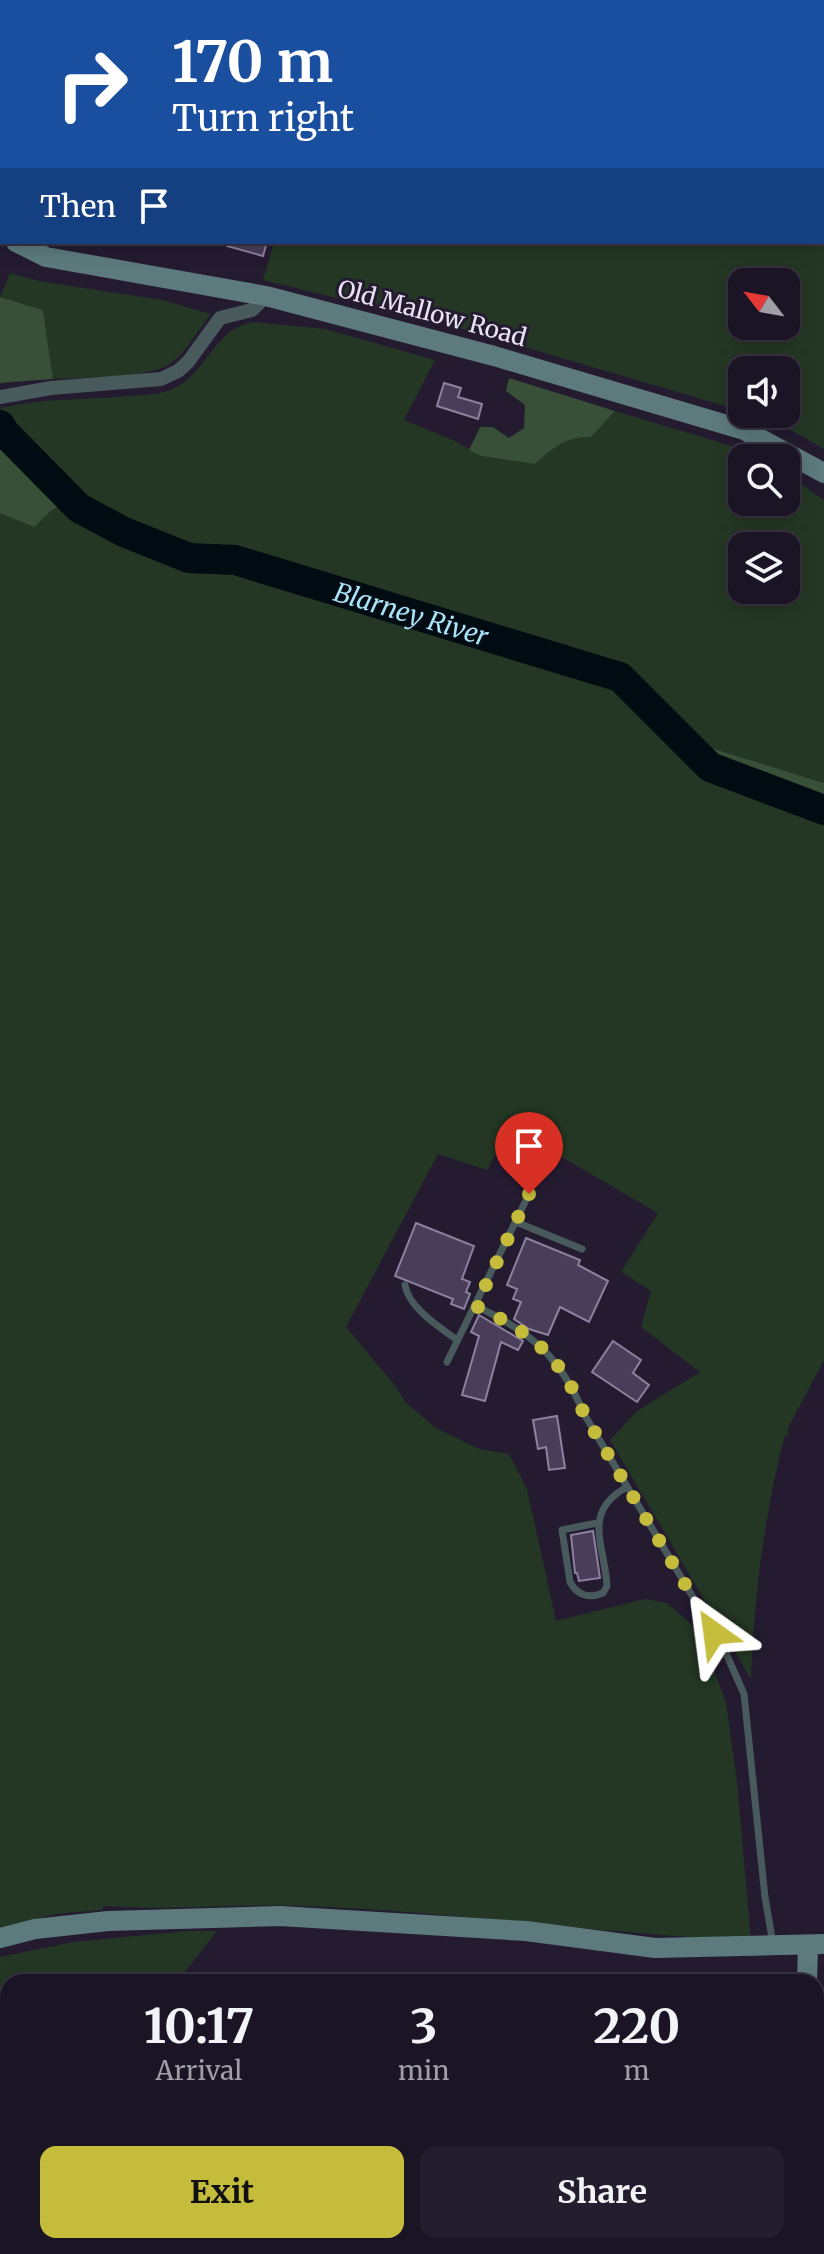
<!DOCTYPE html>
<html lang="en">
<head>
<meta charset="utf-8">
<style>
	body { margin:0; font-family:Merriweather,serif; background:#241d2d; color:#f1f3f6; height:100vh; display:flex; flex-direction:column; font-size:30px; white-space:nowrap }
	* { box-sizing:border-box; margin:0 }
	p { font-size:26px; color:#a09ea7 }
	.icon { flex:none; width:44px; height:44px; fill:none; stroke:currentColor; stroke-width:2; stroke-linecap:round; stroke-linejoin:round }
	.map { position:relative; flex:1; overflow:hidden }
	.panel { position:absolute; left:0px; top:1974px; width:824px; height:280px; display:flex; flex-direction:column; background:#1b1425; border-radius:24px 24px 0 0; box-shadow:0 4px 20px #0003,0 0 0 2px #393342 }
	.panel>* { flex:none }
	.guide { position:absolute; left:0px; top:0px; width:824px; height:244px; box-shadow:0 4px 20px #0003,0 0 0 2px #393342; background:#1a4fa0; color:#fff; overflow:hidden }
	.needle { width:52px; rotate:301deg }
	.controls { position:absolute; left:728px; top:268px; display:grid; gap:16px }
	.controls a { display:grid; place-items:center; width:72px; height:72px; border-radius:16px; background:#1b1425; box-shadow:0 4px 20px #0003,0 0 0 2px #393342; font-size:40px }
	.pin { position:absolute; display:grid; place-items:center; width:68px; height:68px; color:#fff; margin:-82px -34px; border-radius:50% 50% 50% 0; rotate:-45deg; box-shadow:0 0 8px #0007 }
	.pin .icon { rotate:45deg }
	.me { position:absolute; width:88px; margin:-44px; rotate:329deg; stroke-linejoin:round; filter:drop-shadow(0 0 6px #0008) }
	.turn { display:flex; align-items:center; gap:28px; height:168px; padding:0 40px; font-size:36px }
	.turn .icon { width:104px; height:104px; stroke-width:2.5 }
	.turn b { display:block; font-size:56px; line-height:68px }
	.then { display:flex; align-items:center; height:76px; padding:0 40px; background:#0003; gap:16px; font-size:30px }
	.eta { display:flex; justify-content:space-evenly; align-items:center; height:136px; text-align:center }
	.eta b { font-size:48px; font-weight:700; line-height:56px }
	.primary-button { display:flex; gap:16px; margin-top:auto; padding:16px 40px }
	.primary-button a { flex:1; height:92px; border-radius:16px; background:#c6bc3c; color:#111; font-size:32px; font-weight:700; line-height:92px; text-align:center }
	.primary-button a+a { background:#241d2d; color:#f1f3f6 }
	.map>svg:first-child { display:block }
	.green { fill:#243724; fill-rule:evenodd }
	.forest { fill:#375037 }
	.lines { fill:none; stroke-linecap:round; stroke-linejoin:round }
	.river { stroke:#000b12; stroke-width:30 }
	.building { fill:#493d5a; stroke:#8c819e; stroke-width:2 }
	.lane { stroke:#485a5c; stroke-width:7 }
	.street { stroke:#485a5c; stroke-width:14 }
	.secondary { stroke:#5d7b7d; stroke-width:20 }
	.route { stroke:#c6bc3c; stroke-width:14; stroke-dasharray:0 25.2 }
	.labels { text-anchor:middle; dominant-baseline:central; stroke-width:6; stroke-linejoin:round; paint-order:stroke }
	.street-label { font-size:24px; fill:#e9e3f3; stroke:#241b31 }
	.water-label { font-size:26px; font-style:italic; fill:#aae2f8; stroke:#241b31 }
</style>
</head>
<body>
<div class="map">
<svg width="824" height="2254" viewBox="0 0 824 2254">
	<rect width="100%" height="100%" fill="#241b31"/>
	<path class="green" d="M 68,0 L 824,0 L 824,449 L 782,425 L 751,414 L 786,414 L 786,370 L 742,370 L 742,411 L 466,330 L 263,280 L 274,242 L 822,242 L 822,2 ZM 742,282 L 786,282 L 786,326 L 742,326 Z
		M 10,273 L 39,281 L 162,300 L 211,314 C 197,330 188,351 171,363 C 150,379 81,377 53,379 L 43,310 L 0,297 Z
		M 253,322 L 325,329 L 435,360 L 404,420 L 455,441 L 481,456 L 535,464 C 553,448 566,436 591,436 L 615,411 L 749,451 L 762,458 L 742,458 L 742,502 L 786,502 L 786,473 L 824,500 L 824,783 L 708,747 L 699,752 L 645,701 L 641,709 L 700,768 L 824,817 L 824,1360 L 788,1428 L 788,1437 L 785,1435 C 764,1515 754,1597 751,1679 L 610,1440 L 637,1411 L 700,1372 L 641,1327 L 651,1291 L 621,1272 L 658,1213 L 510,1127 L 487,1170 L 438,1154 L 346,1327 L 397,1388 L 405,1402 L 436,1428 L 479,1449 L 509,1454 L 527,1489 L 556,1621 L 645,1599 L 667,1603 L 692,1625 L 712,1665 L 726,1703 L 737,1782 L 751,1940 C 602,1935 453,1911 304,1906 C 237,1903 170,1911 104,1906 L 102,1910 L 55,1914 L 0,1930 L 0,513 L 34,526 L 51,511 L 71,500 L 124,532 L 188,557 L 184,550 L 169,545 L 87,501 L 39,455 L 0,408 C 42,398 85,400 128,396 C 142,395 157,395 170,390 C 207,376 211,330 253,322 ZM 742,546 L 786,546 L 786,590 L 742,590 Z
		M 187,1931 L 217,1931 L 177,1982 L 8,1982 L 8,2201 L 0,2212 L 0,1957 L 73,1942 Z"/>
	<path class="forest" d="M 0,297 L 43,310 L 53,379 L 0,383 Z
		M 509,378 L 615,411 L 591,437 C 566,436 553,448 535,464 L 481,456 L 469,450 L 480,427 L 493,427 L 509,438 L 524,428 L 525,405 L 506,391 Z
		M 0,425 L 5,433 L 71,500 L 51,511 L 34,527 L 0,513 Z
		M 708,747 L 824,783 L 824,805 L 711,764 L 699,752 Z"/>
	<g class="lines">
		<path class="river" id="s1" d="M 0,425 L 5,433 L 79,508 L 124,532 L 189,558 L 235,560 L 620,677 L 710,767 L 824,810"/>
	</g>
	<path class="building" d="M 227,242 L 267,242 L 263,256 L 227,246 Z
		M 444,383 L 461,388 L 458,397 L 482,404 L 478,419 L 437,406 Z
		M 416,1223 L 474,1246 L 462,1279 L 470,1282 L 466,1292 L 470,1294 L 464,1309 L 451,1304 L 453,1299 L 395,1276 Z
		M 526,1238 L 580,1260 L 578,1265 L 608,1281 L 589,1322 L 560,1307 L 548,1335 L 529,1329 L 514,1319 L 521,1302 L 513,1299 L 517,1289 L 507,1285 Z
		M 479,1315 L 523,1341 L 518,1350 L 501,1342 L 485,1401 L 462,1395 L 479,1336 L 471,1332 Z
		M 613,1341 L 641,1360 L 633,1373 L 649,1385 L 637,1402 L 592,1372 Z
		M 557,1416 L 565,1468 L 549,1470 L 546,1447 L 538,1449 L 533,1420 Z
		M 593,1531 L 600,1578 L 579,1581 L 577,1573 L 575,1573 L 571,1535 Z"/>
	<g class="lines">
		<path class="lane" d="M 516,1222 L 582,1249
			M 405,1285 C 409,1308 438,1326 457,1340
			M 476,1306 C 532,1333 560,1356 584,1414 L 725,1651 L 744,1694 L 765,1897 L 773,1944
			M 447,1362 L 529,1194
			M 597,1523 L 562,1530 L 570,1582 C 577,1595 589,1599 603,1593 L 607,1586 C 605,1546 581,1512 627,1487"/>
		<path class="street" d="M 0,397 L 51,388 L 161,379 L 178,371 L 188,362 L 220,318 L 252,310 L 266,296"/>
		<path class="secondary" d="M 0,230 L 2,231
			M 16,242 L 46,257 L 266,296 L 494,356 L 744,430 L 824,473
			M 0,1938 L 35,1929 L 108,1921 L 280,1916 L 526,1931 L 655,1948 L 824,1944
			M 807,1982 L 808,1945
			M 797,2254 L 797,2246"/>
	</g>
	<g class="lines">
		<path class="route" d="M 529,1194 L 476,1306 C 533,1334 560,1355 584,1414 L 714,1633"/>
	</g>
	<g class="labels">
		<g class="street-label">
			<text transform="translate(432 313) rotate(15)">Old Mallow Road</text>
		</g>
		<g class="water-label">
			<text stroke="none"><textPath href="#s1" startOffset="466">Blarney River</textPath></text>
		</g>
	</g>
</svg>
<div class="controls">
<a><svg class="needle" viewBox="-14 -14 28 28"><path d="M0-13l5 13h-10z" fill="#e53935"/><path d="M0 13l5-13h-10z" fill="#a09ea7"/></svg></a>
<a><svg class="icon" aria-label="sound" viewBox="0 0 24 24"><path d="M4 9h4l5-4v14l-5-4H4zM17 9q2 3 0 6"/></svg></a>
<a><svg class="icon" aria-label="search" viewBox="0 0 24 24"><circle cx="10" cy="10" r="6"/><path d="M15 15l6 6"/></svg></a>
<a><svg class="icon" aria-label="layers" viewBox="0 0 24 24"><path d="M12 4l9 5-9 5-9-5zM3 14l9 5 9-5"/></svg></a>
</div>
<div class="pin" style="left:529px;top:1194px;background:#d93025"><svg class="icon" aria-label="arrive" viewBox="0 0 24 24"><path d="M6 21V4h12l-3 4 3 4H6"/></svg></div>
<svg class="me" style="left:714px;top:1633px" viewBox="-20 -20 40 40"><path d="M0-17L14 15 0 8-14 15z" fill="#c6bc3c" stroke="#fff" stroke-width="4"/></svg>
<div class="guide">
<div class="turn"><svg class="icon" aria-label="right" viewBox="0 0 24 24"><path d="M7 20v-9h11M14 6l5 5-5 5"/></svg><div><b>170 m</b>Turn right</div></div>
<div class="then">Then<svg class="icon" aria-label="arrive" viewBox="0 0 24 24"><path d="M6 21V4h12l-3 4 3 4H6"/></svg></div>
</div>
<section class="panel">
<div class="eta">
<div><b>10:17</b><p>Arrival</p></div>
<div><b>3</b><p>min</p></div>
<div><b>220</b><p>m</p></div>
</div>
<div class="primary-button"><a>Exit</a><a>Share</a></div>
</section>
</div>
</body>
</html>
